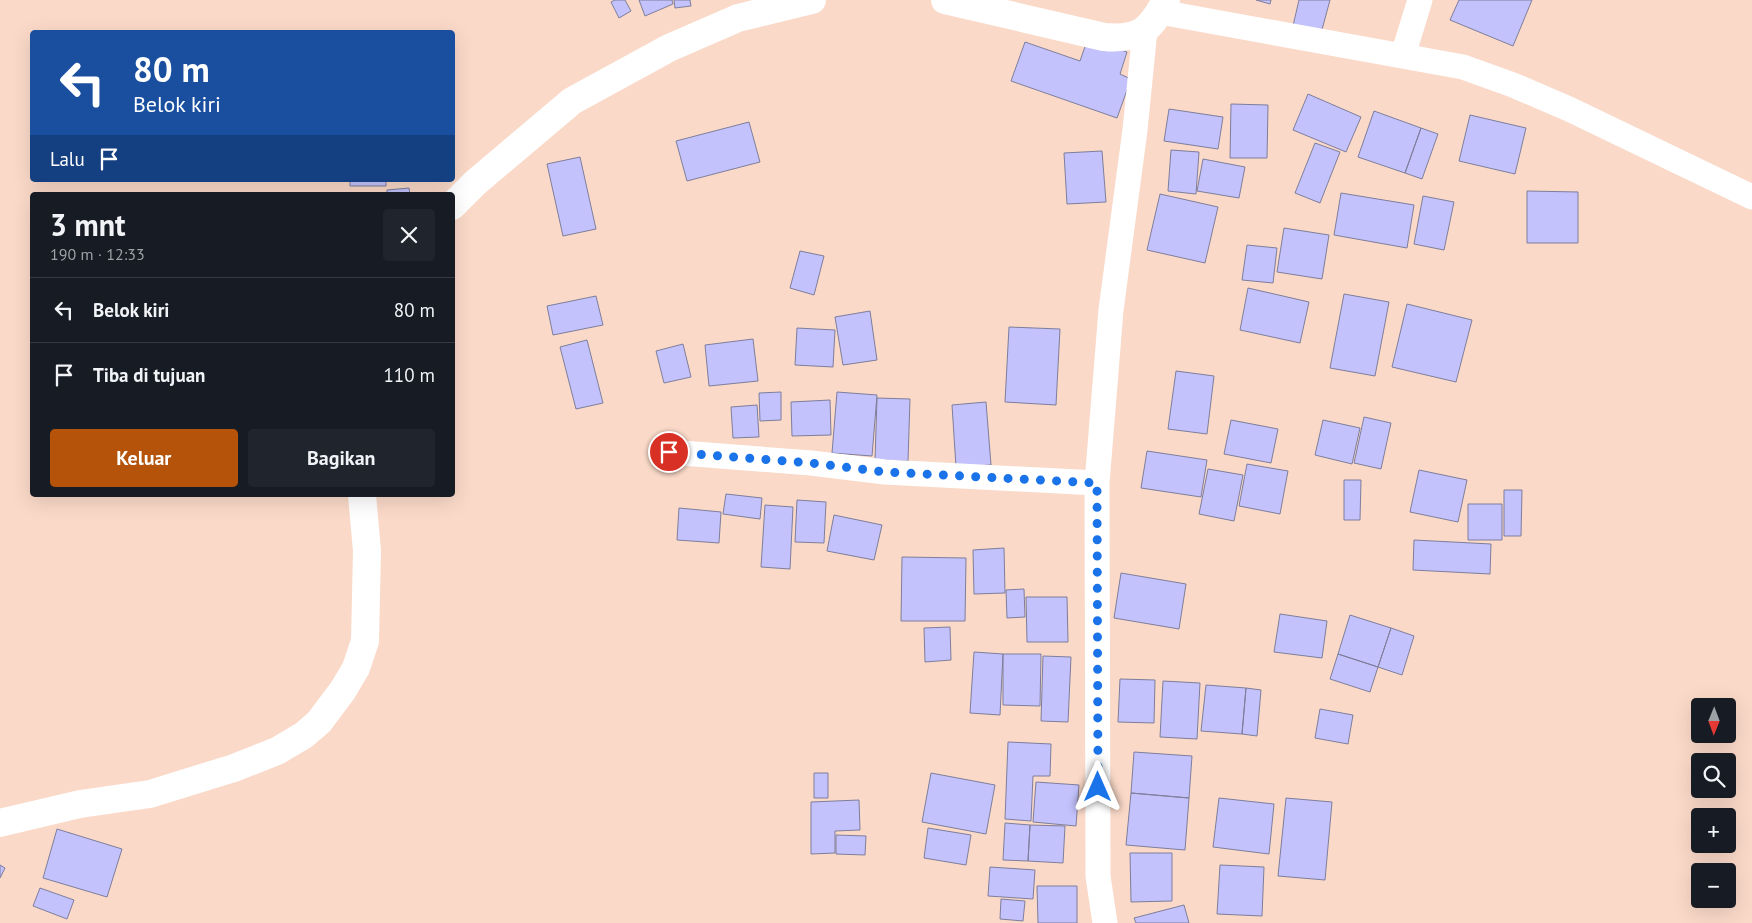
<!DOCTYPE html>
<html lang="id">
<head>
<meta charset="utf-8">
<style>
	body { margin:0; font-family:"PT Sans",sans-serif; background:#20242c; color:#f1f3f6; height:100vh; display:flex; flex-direction:column; font-size:19px; white-space:nowrap }
	* { box-sizing:border-box; margin:0 }
	p { font-size:16px; color:#9ea1a6 }
	.icon { flex:none; width:28px; height:28px; fill:none; stroke:currentColor; stroke-width:2; stroke-linecap:round; stroke-linejoin:round }
	.map { position:relative; flex:1; overflow:hidden }
	.drawer { position:absolute; left:30px; top:192px; width:425px; height:305px; display:flex; flex-direction:column; background:#171b24; border-radius:5px; box-shadow:0 5px 20px #0002 }
	.drawer>* { flex:none }
	.guide { position:absolute; left:30px; top:30px; width:425px; height:152px; border-radius:5px; box-shadow:0 5px 20px #0002; background:#1a4fa0; color:#fff; overflow:hidden }
	.needle { width:32px; rotate:181deg }
	.controls { position:absolute; left:1691px; top:698px; display:grid; gap:10px }
	.controls a { display:grid; place-items:center; width:45px; height:45px; border-radius:5px; background:#171b24; box-shadow:0 5px 20px #0002; font-size:25px }
	.pin { position:absolute; display:grid; place-items:center; width:42px; height:42px; color:#fff; margin:-21px; border:2px solid #fff; border-radius:50%; box-shadow:0 1px 5px #0007 }
	.me { position:absolute; width:55px; margin:-28px; rotate:0deg; stroke-linejoin:round; filter:drop-shadow(0 0 4px #0008) }
	.turn { display:flex; align-items:center; gap:18px; height:105px; padding:0 20px; font-size:22px }
	.turn .icon { width:65px; height:65px; stroke-width:2.5 }
	.turn b { display:block; font-size:35px; line-height:42px }
	.then { display:flex; align-items:center; height:48px; padding:0 20px; background:#0003; gap:10px; font-size:19px }
	.round { display:grid; place-items:center; flex:none; width:52px; height:52px; border-radius:5px; background:#20242c }
	.headline { display:flex; align-items:center; justify-content:space-between; height:85px; padding:0 20px }
	h1 { font-size:30px; font-weight:800; line-height:38px }
	.cta { display:flex; gap:10px; margin-top:auto; padding:10px 20px }
	.cta a { flex:1; height:58px; border-radius:5px; background:#b45309; color:#fff; font-size:20px; font-weight:800; line-height:58px; text-align:center }
	.cta a+a { background:#20242c; color:#f1f3f6 }
	ul { padding:0; list-style:none }
	li { display:flex; align-items:center; gap:15px; height:65px; padding:0 20px; border-top:1px solid #363941 }
	li div { flex:1 }
	li b { display:block; font-size:19px }
	li em { font-style:normal }
	.map>svg:first-child { display:block }
	.building { fill:#c3c2fc; stroke:#7e7e9b }
	.lines { fill:none; stroke-linecap:round; stroke-linejoin:round }
	.minor { stroke:#fff; stroke-width:25 }
	.tertiary { stroke:#fff; stroke-width:28 }
	.route { stroke:#1a73e8; stroke-width:9; stroke-dasharray:0 16.2 }
</style>
</head>
<body>
<div class="map">
<svg width="1752" height="923" viewBox="0 0 1752 923">
	<rect width="100%" height="100%" fill="#fad9c8"/>
	<path class="building" d="M 615,0 L 625,0 L 631,11 L 619,18 L 611,2 Z
		M 639,0 L 672,0 L 673,4 L 645,16 Z
		M 674,0 L 690,0 L 691,6 L 675,8 Z
		M 1256,0 L 1271,0 L 1270,4 Z
		M 1299,0 L 1330,0 L 1320,37 L 1292,30 Z
		M 1459,0 L 1532,0 L 1513,46 L 1450,20 Z
		M 1088,38 L 1127,52 L 1120,74 L 1131,79 L 1117,118 L 1011,81 L 1025,42 L 1080,61 Z
		M 1308,94 L 1361,117 L 1346,152 L 1293,130 Z
		M 1231,104 L 1268,105 L 1267,158 L 1230,158 Z
		M 1169,109 L 1223,117 L 1218,149 L 1164,141 Z
		M 1374,111 L 1421,128 L 1405,173 L 1358,157 Z
		M 1470,115 L 1526,128 L 1515,174 L 1459,161 Z
		M 749,122 L 760,162 L 687,181 L 676,141 Z
		M 1421,128 L 1438,134 L 1422,179 L 1405,173 Z
		M 1315,143 L 1340,152 L 1320,203 L 1295,193 Z
		M 1171,150 L 1199,152 L 1196,194 L 1168,191 Z
		M 1102,151 L 1106,202 L 1067,204 L 1064,153 Z
		M 580,157 L 596,229 L 563,236 L 547,164 Z
		M 1203,159 L 1245,167 L 1239,198 L 1197,191 Z
		M 350,180 L 386,180 L 386,186 L 350,186 Z
		M 409,188 L 410,195 L 387,195 L 387,190 Z
		M 1527,191 L 1578,192 L 1578,243 L 1527,243 Z
		M 1341,193 L 1414,205 L 1407,248 L 1334,235 Z
		M 1160,194 L 1218,207 L 1205,263 L 1147,250 Z
		M 1423,196 L 1454,202 L 1444,250 L 1414,244 Z
		M 1284,228 L 1329,235 L 1322,279 L 1277,272 Z
		M 1247,245 L 1277,248 L 1273,283 L 1242,280 Z
		M 800,251 L 824,256 L 814,295 L 790,288 Z
		M 1248,288 L 1309,302 L 1300,343 L 1240,330 Z
		M 1344,294 L 1389,302 L 1375,376 L 1330,368 Z
		M 596,296 L 603,325 L 553,335 L 547,306 Z
		M 1407,304 L 1472,320 L 1456,382 L 1392,367 Z
		M 870,311 L 877,360 L 843,365 L 835,317 Z
		M 1009,327 L 1060,329 L 1056,405 L 1005,402 Z
		M 797,328 L 835,330 L 833,367 L 795,365 Z
		M 753,339 L 758,381 L 709,386 L 705,345 Z
		M 587,340 L 603,403 L 576,409 L 560,347 Z
		M 683,344 L 691,377 L 664,383 L 656,351 Z
		M 1176,371 L 1214,376 L 1207,434 L 1168,429 Z
		M 781,392 L 781,420 L 760,421 L 759,393 Z
		M 837,392 L 877,395 L 872,456 L 832,453 Z
		M 877,398 L 910,399 L 908,461 L 875,460 Z
		M 830,400 L 831,435 L 792,436 L 791,402 Z
		M 986,402 L 991,465 L 956,467 L 952,405 Z
		M 757,405 L 759,437 L 733,438 L 731,407 Z
		M 1364,417 L 1391,423 L 1381,469 L 1354,463 Z
		M 1231,420 L 1278,429 L 1271,463 L 1224,454 Z
		M 1323,420 L 1360,428 L 1352,464 L 1315,455 Z
		M 1147,451 L 1207,460 L 1201,497 L 1141,488 Z
		M 1247,464 L 1288,471 L 1280,514 L 1239,506 Z
		M 1208,469 L 1243,475 L 1234,521 L 1199,514 Z
		M 1419,470 L 1467,480 L 1458,522 L 1410,512 Z
		M 1344,480 L 1361,480 L 1360,520 L 1344,520 Z
		M 1504,490 L 1522,490 L 1521,536 L 1504,536 Z
		M 726,494 L 762,498 L 760,519 L 723,514 Z
		M 797,500 L 826,502 L 824,543 L 795,542 Z
		M 1468,504 L 1502,504 L 1502,540 L 1468,540 Z
		M 765,505 L 793,507 L 790,569 L 761,567 Z
		M 679,508 L 721,512 L 719,543 L 677,540 Z
		M 834,515 L 882,525 L 874,560 L 827,551 Z
		M 1414,540 L 1491,544 L 1490,574 L 1413,570 Z
		M 1004,548 L 1005,593 L 974,594 L 973,550 Z
		M 902,557 L 966,558 L 965,621 L 901,621 Z
		M 1121,573 L 1186,584 L 1179,629 L 1114,618 Z
		M 1024,589 L 1025,617 L 1007,618 L 1006,590 Z
		M 1026,597 L 1067,597 L 1068,642 L 1027,642 Z
		M 1280,614 L 1327,621 L 1322,658 L 1274,652 Z
		M 1350,615 L 1391,628 L 1378,667 L 1338,654 Z
		M 950,627 L 951,660 L 925,662 L 924,628 Z
		M 1391,628 L 1414,636 L 1402,675 L 1378,667 Z
		M 974,652 L 1003,654 L 1000,715 L 970,713 Z
		M 1003,654 L 1041,654 L 1040,706 L 1003,705 Z
		M 1338,654 L 1378,667 L 1370,692 L 1330,679 Z
		M 1043,656 L 1071,657 L 1068,722 L 1041,721 Z
		M 1120,679 L 1155,680 L 1154,723 L 1118,722 Z
		M 1163,681 L 1200,683 L 1197,739 L 1160,737 Z
		M 1206,685 L 1246,688 L 1242,734 L 1201,731 Z
		M 1246,688 L 1261,690 L 1257,736 L 1242,734 Z
		M 1320,709 L 1353,715 L 1348,744 L 1315,738 Z
		M 1008,742 L 1051,744 L 1050,776 L 1033,776 L 1031,821 L 1005,819 Z
		M 1134,752 L 1192,756 L 1189,798 L 1131,793 Z
		M 814,773 L 828,773 L 828,798 L 814,798 Z
		M 931,773 L 995,785 L 986,834 L 922,822 Z
		M 1036,782 L 1079,785 L 1076,826 L 1033,822 Z
		M 1131,793 L 1189,798 L 1185,850 L 1126,845 Z
		M 1219,798 L 1274,804 L 1269,854 L 1213,847 Z
		M 1286,798 L 1332,802 L 1325,880 L 1278,876 Z
		M 859,800 L 860,830 L 835,831 L 835,853 L 811,854 L 811,802 Z
		M 1005,823 L 1030,825 L 1028,861 L 1003,860 Z
		M 1030,825 L 1065,826 L 1063,863 L 1028,861 Z
		M 928,828 L 971,835 L 966,865 L 924,858 Z
		M 57,829 L 122,849 L 107,897 L 43,878 Z
		M 836,835 L 866,836 L 865,855 L 836,854 Z
		M 1130,853 L 1172,853 L 1172,901 L 1131,902 Z
		M 0,865 L 5,868 L 0,878 Z
		M 1220,865 L 1264,867 L 1262,916 L 1217,914 Z
		M 990,867 L 1035,870 L 1033,899 L 988,896 Z
		M 1037,886 L 1077,886 L 1077,923 L 1038,923 Z
		M 40,888 L 74,900 L 67,919 L 33,906 Z
		M 1001,899 L 1025,901 L 1023,921 L 1000,919 Z
		M 1184,905 L 1189,923 L 1136,923 L 1134,918 Z"/>
	<g class="lines">
		<path class="minor" d="M 1160,12 L 1463,67 L 1513,85 L 1569,109 L 1752,197
			M 1403,55 L 1420,0
			M 669,452 L 811,463 L 885,472 L 1097,483
			M 1105,923 L 1098,876 L 1097,483 L 1111,310 L 1135,130 L 1145,30"/>
		<path class="tertiary" d="M 945,0 L 1104,37 C 1139,40 1150,31 1166,0
			M 452,206 L 475,183 L 572,101 L 669,48 L 738,18 L 812,0
			M 0,823 L 80,804 L 150,794 L 234,768 L 277,751 L 304,735 L 319,722 L 343,690 L 356,668 L 365,641 L 367,551 L 362,495"/>
	</g>
	<g class="lines">
		<path class="route" d="M 669,452 L 811,463 L 885,472 L 1097,483 L 1098,787"/>
	</g>
</svg>
<div class="controls">
<a><svg class="needle" viewBox="-14 -14 28 28"><path d="M0-13l5 13h-10z" fill="#e53935"/><path d="M0 13l5-13h-10z" fill="#9ea1a6"/></svg></a>
<a><svg class="icon" aria-label="search" viewBox="0 0 24 24"><circle cx="10" cy="10" r="6"/><path d="M15 15l6 6"/></svg></a>
<a>+</a>
<a>−</a>
</div>
<div class="pin" style="left:669px;top:452px;background:#d93025"><svg class="icon" aria-label="arrive" viewBox="0 0 24 24"><path d="M6 21V4h12l-3 4 3 4H6"/></svg></div>
<svg class="me" style="left:1098px;top:787px" viewBox="-20 -20 40 40"><path d="M0-17L14 15 0 8-14 15z" fill="#1a73e8" stroke="#fff" stroke-width="4"/></svg>
<div class="guide">
<div class="turn"><svg class="icon" aria-label="left" viewBox="0 0 24 24"><path d="M17 20v-9H6M10 6l-5 5 5 5"/></svg><div><b>80 m</b>Belok kiri</div></div>
<div class="then">Lalu<svg class="icon" aria-label="arrive" viewBox="0 0 24 24"><path d="M6 21V4h12l-3 4 3 4H6"/></svg></div>
</div>
<section class="drawer">
<div class="headline"><div><h1>3 mnt</h1><p>190 m · 12:33</p></div><a class="round"><svg class="icon" aria-label="close" viewBox="0 0 24 24"><path d="M6 6l12 12M18 6L6 18"/></svg></a></div>
<ul>
<li><svg class="icon" aria-label="left" viewBox="0 0 24 24"><path d="M17 20v-9H6M10 6l-5 5 5 5"/></svg><div><b>Belok kiri</b></div><em>80 m</em></li>
<li><svg class="icon" aria-label="arrive" viewBox="0 0 24 24"><path d="M6 21V4h12l-3 4 3 4H6"/></svg><div><b>Tiba di tujuan</b></div><em>110 m</em></li>
</ul>
<div class="cta"><a>Keluar</a><a>Bagikan</a></div>
</section>
</div>
</body>
</html>
